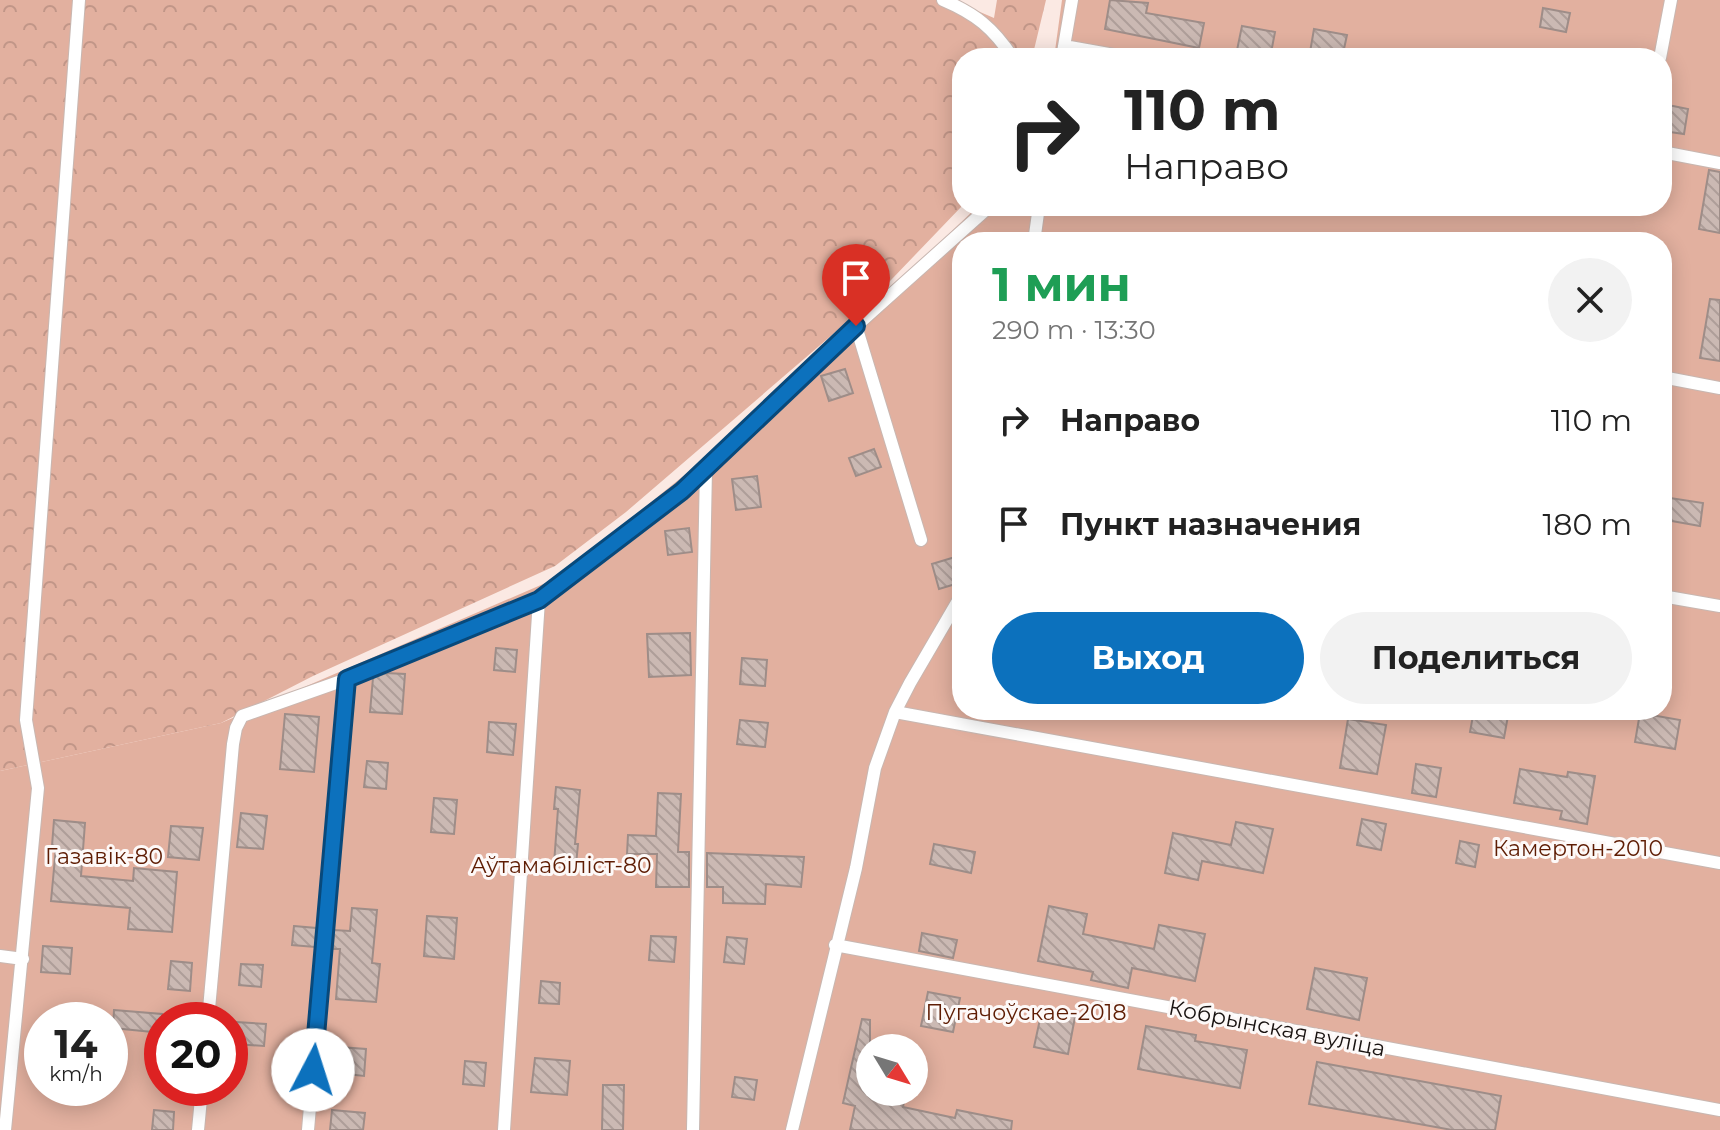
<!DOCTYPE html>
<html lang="ru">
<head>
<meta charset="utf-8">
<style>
	body { margin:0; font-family:Montserrat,sans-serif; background:#f2f2f2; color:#222; height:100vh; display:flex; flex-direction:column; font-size:30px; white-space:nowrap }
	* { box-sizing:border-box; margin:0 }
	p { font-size:26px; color:#767676 }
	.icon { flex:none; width:44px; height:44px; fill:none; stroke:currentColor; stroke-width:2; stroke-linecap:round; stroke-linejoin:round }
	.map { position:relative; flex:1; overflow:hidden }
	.sheet { position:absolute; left:952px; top:232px; width:720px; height:488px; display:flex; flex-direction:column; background:#fff; border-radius:32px; box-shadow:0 4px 20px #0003 }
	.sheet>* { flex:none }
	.guide { position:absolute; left:952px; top:48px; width:720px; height:168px; border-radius:32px; box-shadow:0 4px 20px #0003; background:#fff; color:#222; overflow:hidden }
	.needle { width:52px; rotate:128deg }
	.tools { position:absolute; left:856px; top:1034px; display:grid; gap:16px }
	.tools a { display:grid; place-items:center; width:72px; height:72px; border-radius:50%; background:#fff; box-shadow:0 4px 20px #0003; font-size:40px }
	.speed { position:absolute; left:24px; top:1002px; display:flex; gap:16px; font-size:40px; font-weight:700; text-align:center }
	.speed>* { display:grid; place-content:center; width:104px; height:104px; border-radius:50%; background:#fff; box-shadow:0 4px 20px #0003; line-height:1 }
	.speed small { font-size:20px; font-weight:400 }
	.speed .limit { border:12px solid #d22; background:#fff; color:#111 }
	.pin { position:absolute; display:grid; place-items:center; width:68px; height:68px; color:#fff; margin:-82px -34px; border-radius:50% 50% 50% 0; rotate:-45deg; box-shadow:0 0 8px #0007 }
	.pin .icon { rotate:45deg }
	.me { position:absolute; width:88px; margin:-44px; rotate:5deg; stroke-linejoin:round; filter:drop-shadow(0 0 6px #0008) }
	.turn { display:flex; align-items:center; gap:28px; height:168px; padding:0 40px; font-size:36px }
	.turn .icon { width:104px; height:104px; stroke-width:2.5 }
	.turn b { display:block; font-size:56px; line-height:68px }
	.round { display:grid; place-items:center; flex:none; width:84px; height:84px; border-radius:42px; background:#f2f2f2 }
	.head { display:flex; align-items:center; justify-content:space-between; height:136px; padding:0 40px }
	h1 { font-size:48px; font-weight:700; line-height:60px; color:#1e9e55 }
	.action { display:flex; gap:16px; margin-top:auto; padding:16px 40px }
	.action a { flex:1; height:92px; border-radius:48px; background:#0c71bd; color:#fff; font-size:32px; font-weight:700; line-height:92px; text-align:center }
	.action a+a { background:#f2f2f2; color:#222 }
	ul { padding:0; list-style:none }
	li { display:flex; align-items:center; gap:24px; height:104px; padding:0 40px }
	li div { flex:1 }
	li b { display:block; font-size:30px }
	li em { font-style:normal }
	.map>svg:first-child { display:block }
	.green { fill:#e2b09f; fill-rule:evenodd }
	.forest { fill:url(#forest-crowns) }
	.building { fill:url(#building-back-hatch); stroke:#9e8d88; stroke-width:2 }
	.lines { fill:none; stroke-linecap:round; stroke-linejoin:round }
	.service-casing { stroke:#c8b7b1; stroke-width:14 }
	.service { stroke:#fff; stroke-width:12 }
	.route-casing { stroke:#08497b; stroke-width:20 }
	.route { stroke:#0c71bd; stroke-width:14 }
	.labels { text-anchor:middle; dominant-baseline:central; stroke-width:6; stroke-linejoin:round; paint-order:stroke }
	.park-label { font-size:22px; fill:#5e1c03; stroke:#fdf9f8 }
	.street-label { font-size:22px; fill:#181210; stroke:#fdf9f8 }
</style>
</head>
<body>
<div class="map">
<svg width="1720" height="1130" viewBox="0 0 1720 1130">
	<defs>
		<pattern id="forest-crowns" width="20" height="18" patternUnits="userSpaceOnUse" patternTransform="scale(2)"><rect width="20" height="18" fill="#e2b09f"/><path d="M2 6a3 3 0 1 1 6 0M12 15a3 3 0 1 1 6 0" fill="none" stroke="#c19688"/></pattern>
		<pattern id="building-back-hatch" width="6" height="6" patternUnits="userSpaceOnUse" patternTransform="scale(2)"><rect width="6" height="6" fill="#cbb9b3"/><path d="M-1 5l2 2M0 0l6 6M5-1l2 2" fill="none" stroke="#ae9e99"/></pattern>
	</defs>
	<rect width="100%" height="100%" fill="#fbe9e3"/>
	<path class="green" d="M 1062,0 L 1720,0 L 1720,1130 L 0,1130 L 0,771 L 221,723 L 557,578 L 765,410 L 978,206 L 1662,206 L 1662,58 L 1054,58 ZM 962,242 L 1662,242 L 1662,710 L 962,710 ZM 42,1020 L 110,1020 L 110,1088 L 42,1088 ZM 162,1020 L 230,1020 L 230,1088 L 162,1088 ZM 870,1048 L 914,1048 L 914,1092 L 870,1092 Z"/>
	<path class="forest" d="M 0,0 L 952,0 L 994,18 L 997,0 L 1046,0 L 1032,58 L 962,58 L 962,206 L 868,304 L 626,512 L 555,566 L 313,676 L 221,723 L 0,771 Z"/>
	<path class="building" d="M 1110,0 L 1148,3 L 1146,13 L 1204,23 L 1199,48 L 1105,29 Z
		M 1543,8 L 1570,13 L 1566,32 L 1540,27 Z
		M 1242,26 L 1275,32 L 1270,58 L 1236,55 Z
		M 1314,29 L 1347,35 L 1342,58 L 1309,58 Z
		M 1668,105 L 1688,109 L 1684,134 L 1663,131 Z
		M 1709,170 L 1720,172 L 1720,233 L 1699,229 Z
		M 1710,299 L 1720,300 L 1720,361 L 1700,358 Z
		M 845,369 L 853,393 L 829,401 L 821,376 Z
		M 874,449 L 881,467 L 856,476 L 849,458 Z
		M 757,476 L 761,507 L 736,510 L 732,479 Z
		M 1670,498 L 1703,503 L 1700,526 L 1666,520 Z
		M 689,528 L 692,552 L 668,555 L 665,531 Z
		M 955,557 L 962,582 L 939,589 L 932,564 Z
		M 690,633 L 691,675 L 649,677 L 647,634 Z
		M 496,648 L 517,650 L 515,672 L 494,670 Z
		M 742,658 L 767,660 L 765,686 L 740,684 Z
		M 386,673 L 405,674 L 402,714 L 370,712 L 373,678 Z
		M 1474,710 L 1509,710 L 1504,738 L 1470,732 Z
		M 1640,713 L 1680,720 L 1675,749 L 1635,742 Z
		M 285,714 L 319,717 L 314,772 L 280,769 Z
		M 1348,719 L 1386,725 L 1377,774 L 1340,768 Z
		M 740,720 L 768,723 L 765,747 L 737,744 Z
		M 489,722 L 516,724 L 513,755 L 487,752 Z
		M 367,761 L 388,763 L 386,789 L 364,787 Z
		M 1416,764 L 1441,768 L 1436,797 L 1412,793 Z
		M 1520,769 L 1567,777 L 1568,772 L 1595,776 L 1587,824 L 1560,819 L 1562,811 L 1514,803 Z
		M 556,787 L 580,790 L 575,844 L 578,844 L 576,865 L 554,864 L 558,809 L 554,809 Z
		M 658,793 L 681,794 L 678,852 L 689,852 L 689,887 L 656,887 L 657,854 L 627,854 L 628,835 L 656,836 Z
		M 434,798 L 457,800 L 454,834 L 431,832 Z
		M 241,813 L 267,816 L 263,849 L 237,847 Z
		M 1362,819 L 1386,824 L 1381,850 L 1357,845 Z
		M 54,820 L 85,823 L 81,876 L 133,881 L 134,868 L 177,872 L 172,932 L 128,929 L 130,908 L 51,901 L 56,847 L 52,846 Z
		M 1236,822 L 1273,829 L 1263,873 L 1202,861 L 1198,880 L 1165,873 L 1173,833 L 1231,845 Z
		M 171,826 L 203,828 L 199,860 L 168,857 Z
		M 1460,841 L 1479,845 L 1475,867 L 1456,863 Z
		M 934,844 L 975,852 L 971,873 L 930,864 Z
		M 707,853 L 804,857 L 801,887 L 766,884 L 765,904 L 723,903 L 723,887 L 707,887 Z
		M 1049,906 L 1087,914 L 1083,934 L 1154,949 L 1159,925 L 1205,934 L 1195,981 L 1132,968 L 1128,988 L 1091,980 L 1093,972 L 1038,961 Z
		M 352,908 L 377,910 L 372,963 L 380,964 L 376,1002 L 336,999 L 340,949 L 333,949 L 334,930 L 350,931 Z
		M 427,916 L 457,918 L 454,959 L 424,956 Z
		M 294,926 L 316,928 L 315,947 L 292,945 Z
		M 922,933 L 957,940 L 953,958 L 919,951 Z
		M 651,936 L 676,937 L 674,962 L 649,960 Z
		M 727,937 L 747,939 L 744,964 L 724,962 Z
		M 43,946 L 72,948 L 70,974 L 41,972 Z
		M 171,961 L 192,963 L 190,991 L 168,989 Z
		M 241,964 L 263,965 L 261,987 L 239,985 Z
		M 1315,968 L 1367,978 L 1359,1020 L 1307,1009 Z
		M 541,981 L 560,983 L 559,1004 L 539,1003 Z
		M 928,992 L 960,998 L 953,1032 L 921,1026 Z
		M 114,1010 L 162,1014 L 162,1033 L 113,1028 Z
		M 1042,1010 L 1075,1017 L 1068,1054 L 1034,1047 Z
		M 862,1019 L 870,1020 L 870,1092 L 906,1092 L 903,1107 L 955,1118 L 957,1110 L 1012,1121 L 1011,1130 L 850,1130 L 855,1106 L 843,1103 Z
		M 236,1022 L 266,1024 L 264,1046 L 235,1044 Z
		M 1146,1026 L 1196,1035 L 1195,1041 L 1247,1050 L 1240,1088 L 1138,1069 Z
		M 339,1047 L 366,1049 L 364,1076 L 337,1073 Z
		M 282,1051 L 302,1053 L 299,1080 L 279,1078 Z
		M 535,1058 L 570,1061 L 567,1095 L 531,1092 Z
		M 465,1061 L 486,1063 L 484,1086 L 463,1084 Z
		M 1317,1062 L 1501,1096 L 1495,1130 L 1452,1130 L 1309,1104 Z
		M 735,1077 L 757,1080 L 754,1100 L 732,1097 Z
		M 603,1085 L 624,1085 L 623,1130 L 602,1130 Z
		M 154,1110 L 174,1112 L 173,1130 L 152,1130 Z
		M 332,1110 L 365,1113 L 363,1130 L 330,1130 Z"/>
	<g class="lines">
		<g class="service-casing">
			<path id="service" d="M 943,0 C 976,14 993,28 1013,58
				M 1064,46 L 1131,58
				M 1062,58 L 1072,0
				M 1660,58 L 1671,0
				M 1662,152 L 1720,163
				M 1034,242 L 1039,206
				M 856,326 L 921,540
				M 1662,377 L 1720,388
				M 1662,596 L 1720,606
				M 895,712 L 1720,863
				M 835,945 L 1720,1110
				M 0,956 L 23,959
				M 208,1020 L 233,744 L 236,728 L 242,716 L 347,679 L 539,600 L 682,491 L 856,326 L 990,206
				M 5,1130 L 38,788 L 26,720 L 79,0
				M 198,1130 L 202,1088
				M 308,1130 L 347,679
				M 504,1130 L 539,600
				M 693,1130 L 706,469
				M 792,1130 L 856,868 L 875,768 L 895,712 L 910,683 L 962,594"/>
		</g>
		<use href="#service" class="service"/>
	</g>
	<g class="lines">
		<g class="route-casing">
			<path id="route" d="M 313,1070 L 347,679 L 539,600 L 682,491 L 856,326"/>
		</g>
		<use href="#route" class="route"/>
	</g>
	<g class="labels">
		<g class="park-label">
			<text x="1578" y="848">Камертон-2010</text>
			<text x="104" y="856">Газавік-80</text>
			<text x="561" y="865">Аўтамабіліст-80</text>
			<text x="1026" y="1012">Пугачоўскае-2018</text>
		</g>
		<g class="street-label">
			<text transform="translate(1277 1028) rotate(11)">Кобрынская вуліца</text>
		</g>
	</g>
</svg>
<div class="tools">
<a><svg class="needle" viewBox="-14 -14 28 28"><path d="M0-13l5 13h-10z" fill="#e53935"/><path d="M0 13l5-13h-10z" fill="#767676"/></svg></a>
</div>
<div class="speed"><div>14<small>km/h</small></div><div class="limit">20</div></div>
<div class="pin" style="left:856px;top:326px;background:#d93025"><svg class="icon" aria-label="arrive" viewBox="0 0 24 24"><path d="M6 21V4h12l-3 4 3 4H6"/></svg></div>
<svg class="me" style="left:313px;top:1070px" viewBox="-20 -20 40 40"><circle r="19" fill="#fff"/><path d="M0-13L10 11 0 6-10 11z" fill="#0c71bd"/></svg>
<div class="guide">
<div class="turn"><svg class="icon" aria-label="right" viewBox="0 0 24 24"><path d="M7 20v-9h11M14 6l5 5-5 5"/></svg><div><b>110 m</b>Направо</div></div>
</div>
<section class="sheet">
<div class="head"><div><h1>1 мин</h1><p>290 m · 13:30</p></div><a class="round"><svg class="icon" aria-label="close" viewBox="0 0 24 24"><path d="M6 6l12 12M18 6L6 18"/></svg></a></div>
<ul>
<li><svg class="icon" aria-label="right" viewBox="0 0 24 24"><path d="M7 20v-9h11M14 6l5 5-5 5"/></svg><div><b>Направо</b></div><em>110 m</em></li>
<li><svg class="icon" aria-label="arrive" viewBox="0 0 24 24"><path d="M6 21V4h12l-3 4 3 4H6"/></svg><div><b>Пункт назначения</b></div><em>180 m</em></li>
</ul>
<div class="action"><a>Выход</a><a>Поделиться</a></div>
</section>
</div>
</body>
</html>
